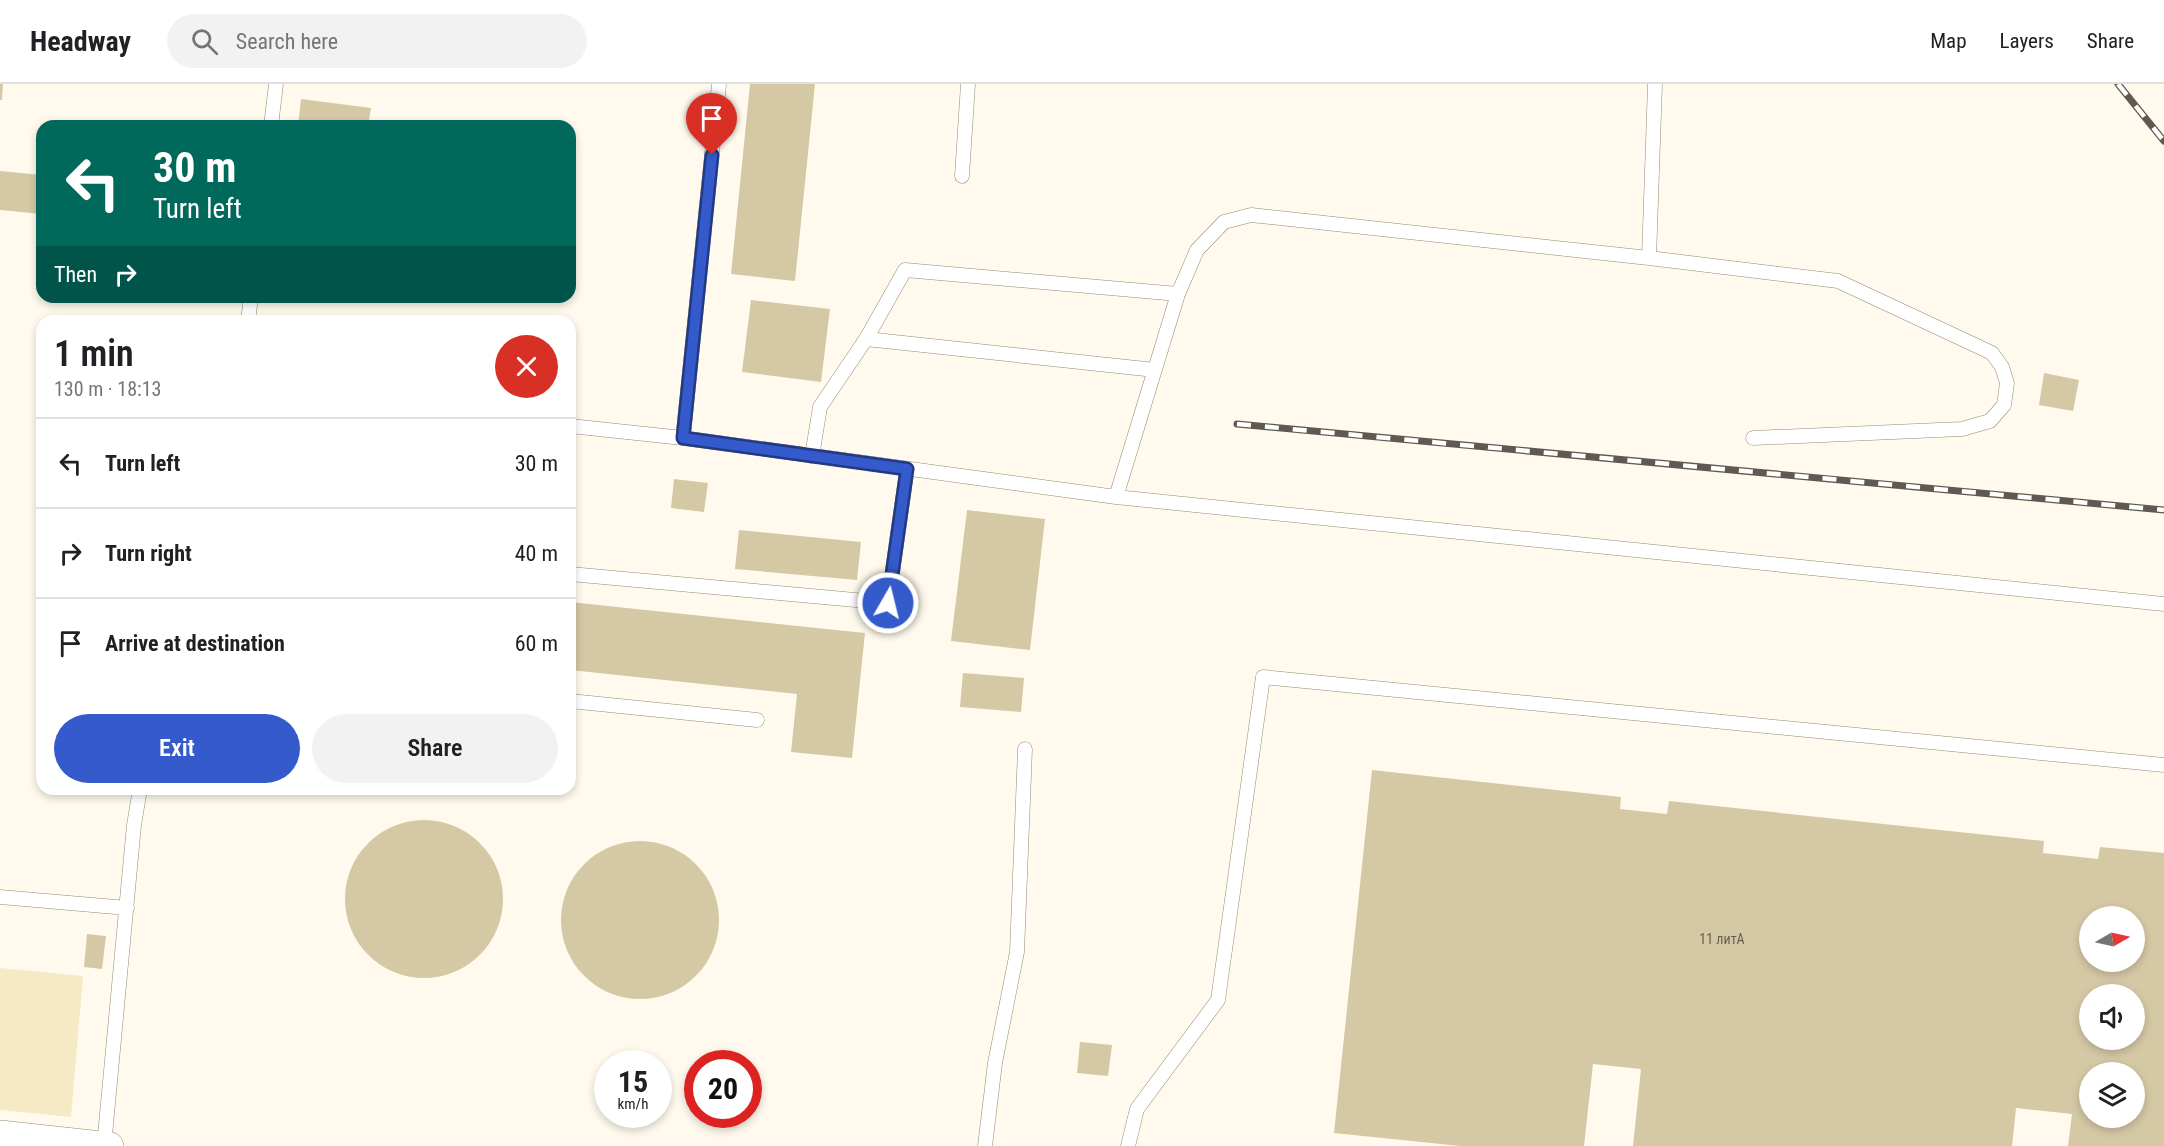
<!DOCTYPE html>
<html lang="en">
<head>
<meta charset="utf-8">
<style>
	body { margin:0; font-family:"Roboto Condensed",sans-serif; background:#f2f2f2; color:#202124; height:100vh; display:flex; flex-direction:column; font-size:22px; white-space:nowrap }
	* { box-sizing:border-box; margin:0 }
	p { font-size:20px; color:#757577 }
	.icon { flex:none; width:33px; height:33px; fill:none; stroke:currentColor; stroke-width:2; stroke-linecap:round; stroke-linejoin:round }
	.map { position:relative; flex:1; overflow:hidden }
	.details { position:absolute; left:36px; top:231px; width:540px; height:480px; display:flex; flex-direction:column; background:#fff; border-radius:18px; box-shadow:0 3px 9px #0003 }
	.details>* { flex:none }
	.guide { position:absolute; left:36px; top:36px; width:540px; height:183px; border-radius:18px; box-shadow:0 3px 9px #0003; background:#00695c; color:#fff; overflow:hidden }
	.needle { width:39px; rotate:81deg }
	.controls { position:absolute; left:2079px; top:822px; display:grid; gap:12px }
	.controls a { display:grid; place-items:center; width:66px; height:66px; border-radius:50%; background:#fff; box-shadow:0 3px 9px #0003; font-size:30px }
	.speed { position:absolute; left:594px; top:966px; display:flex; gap:12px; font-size:30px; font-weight:700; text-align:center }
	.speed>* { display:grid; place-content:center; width:78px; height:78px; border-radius:50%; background:#fff; box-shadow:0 3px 9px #0003; line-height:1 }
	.speed small { font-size:15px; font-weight:400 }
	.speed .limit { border:9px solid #d22; background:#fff; color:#111 }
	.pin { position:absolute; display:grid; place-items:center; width:51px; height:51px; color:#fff; margin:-62px -26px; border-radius:50% 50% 50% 0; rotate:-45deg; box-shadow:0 0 6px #0007 }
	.pin .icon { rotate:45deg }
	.me { position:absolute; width:66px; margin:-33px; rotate:8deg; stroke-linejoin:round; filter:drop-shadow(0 0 4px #0008) }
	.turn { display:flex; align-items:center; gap:21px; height:126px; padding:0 18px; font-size:27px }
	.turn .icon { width:78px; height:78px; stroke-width:2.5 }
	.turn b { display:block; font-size:42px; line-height:51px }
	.then { display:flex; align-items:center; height:57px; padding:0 18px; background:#0003; gap:12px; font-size:22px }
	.round { display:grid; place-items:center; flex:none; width:63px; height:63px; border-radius:32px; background:#f2f2f2 }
	.overview { display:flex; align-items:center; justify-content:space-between; height:102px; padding:0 18px }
	h1 { font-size:36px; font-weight:600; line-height:45px }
	.primary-button { display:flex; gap:12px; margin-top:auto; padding:12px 18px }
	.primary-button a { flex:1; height:69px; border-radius:36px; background:#345acb; color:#fff; font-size:24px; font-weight:600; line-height:69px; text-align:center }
	.primary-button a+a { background:#f2f2f2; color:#202124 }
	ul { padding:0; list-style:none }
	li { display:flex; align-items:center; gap:18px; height:90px; padding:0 18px; border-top:2px solid #e0e0e0 }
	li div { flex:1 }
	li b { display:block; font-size:22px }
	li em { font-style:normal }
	header { display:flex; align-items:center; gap:36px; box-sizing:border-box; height:84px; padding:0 30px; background:#fff; border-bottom:2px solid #e0e0e0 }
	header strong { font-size:28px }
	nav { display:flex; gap:33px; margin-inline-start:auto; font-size:21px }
	.search { width:420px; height:54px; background:#f2f2f2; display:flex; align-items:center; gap:15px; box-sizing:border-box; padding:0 21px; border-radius:33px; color:#757577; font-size:22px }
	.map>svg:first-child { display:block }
	.green { fill:#f5e9c6 }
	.building { fill:#d5c8a5; fill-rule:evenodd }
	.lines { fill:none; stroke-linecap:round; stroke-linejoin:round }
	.service-casing { stroke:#928b77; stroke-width:15 }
	.minor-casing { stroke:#928b77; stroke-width:28 }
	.service { stroke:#fff; stroke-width:14 }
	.minor { stroke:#fff; stroke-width:27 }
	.rail-casing { stroke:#5e5a51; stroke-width:7 }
	.rail { stroke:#fff; stroke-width:4.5; stroke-dasharray:14; stroke-linecap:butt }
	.route-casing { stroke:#223a84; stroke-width:15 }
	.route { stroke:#345acb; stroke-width:10 }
	.labels { text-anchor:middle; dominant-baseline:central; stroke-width:4.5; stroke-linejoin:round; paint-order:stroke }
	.number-label { font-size:14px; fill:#656050 }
</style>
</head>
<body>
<header>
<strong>Headway</strong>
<div class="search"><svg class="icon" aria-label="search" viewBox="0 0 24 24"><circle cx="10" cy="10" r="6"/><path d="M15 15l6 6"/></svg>Search here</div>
<nav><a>Map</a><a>Layers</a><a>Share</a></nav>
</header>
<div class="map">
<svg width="2164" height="1062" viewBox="0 0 2164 1062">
	<rect width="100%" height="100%" fill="#fffaed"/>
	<path class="green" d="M 0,884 L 83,892 L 71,1033 L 0,1026 Z"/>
	<path class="building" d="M 0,0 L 3,0 L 2,16 L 0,16 Z
		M 750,0 L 815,0 L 795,197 L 731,190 Z
		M 301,15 L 371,24 L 368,42 L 298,42 Z
		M 0,87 L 42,91 L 42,130 L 0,126 Z
		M 751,216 L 830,225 L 821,298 L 742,288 Z
		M 2044,289 L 2079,296 L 2073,327 L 2039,321 Z
		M 674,395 L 708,399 L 704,428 L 671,424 Z
		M 967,426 L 1045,435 L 1030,566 L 951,557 Z
		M 739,446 L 861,458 L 857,496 L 735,485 Z
		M 570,518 L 865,549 L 852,674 L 791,668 L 797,610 L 570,586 Z
		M 963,589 L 1024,594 L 1021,628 L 960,623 Z
		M 1372,686 L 1621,713 L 1620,725 L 1667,730 L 1669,717 L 2044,757 L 2043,769 L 2098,775 L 2100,763 L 2164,769 L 2164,1062 L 2068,1062 L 2072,1030 L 2016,1024 L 2012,1062 L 1633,1062 L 1641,985 L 1593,980 L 1584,1062 L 1460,1062 L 1334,1049 ZM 2090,832 L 2134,832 L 2134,878 L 2090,878 ZM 2090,910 L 2134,910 L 2134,956 L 2090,956 ZM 2090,988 L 2134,988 L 2134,1034 L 2090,1034 Z
		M345 815a79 79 0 1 1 158 0a79 79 0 1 1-158 0Z
		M561 836a79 79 0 1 1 158 0a79 79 0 1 1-158 0Z
		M 87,850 L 106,852 L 102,885 L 84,883 Z
		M 1080,958 L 1112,961 L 1108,992 L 1077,989 Z"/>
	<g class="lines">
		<g class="service-casing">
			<path id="service" d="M 271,42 L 276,0
				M 962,92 L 968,0
				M 1649,174 L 1838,197 L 1992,269 L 2002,283 L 2007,299 L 2004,321 L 1990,337 L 1962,345 L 1753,354
				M 248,237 L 251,213
				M 866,255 L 1155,286
				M 570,342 L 683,354 L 1116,413 L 2164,520
				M 683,354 L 719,0
				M 812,372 L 820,323 L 866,255 L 905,186 L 1178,210
				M 1116,413 L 1178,210 L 1197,166 L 1224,138 L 1251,131 L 1649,174 L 1655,0
				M 570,490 L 888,519 L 907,385
				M 570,617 L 757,636
				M 0,813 L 127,824
				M 104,1062 L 134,741 L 140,705
				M 985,1062 L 995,979 L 1017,868 L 1025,665
				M 1128,1062 L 1137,1025 L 1218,916 L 1263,593 L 2164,681"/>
		</g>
		<g class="minor-casing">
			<path id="minor" d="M 0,1050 L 110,1062"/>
		</g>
		<use href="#service" class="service"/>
		<use href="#minor" class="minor"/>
		<g class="rail-casing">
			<path id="rail" d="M 2118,0 L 2164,57
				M 1237,340 L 2164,426"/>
		</g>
		<use href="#rail" class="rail"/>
	</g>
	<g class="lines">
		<g class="route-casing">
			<path id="route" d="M 712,71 L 683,354 L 907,385 L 888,519"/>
		</g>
		<use href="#route" class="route"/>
	</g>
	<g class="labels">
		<g class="number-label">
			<text x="1722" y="855">11 литА</text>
		</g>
	</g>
</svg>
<div class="controls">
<a><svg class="needle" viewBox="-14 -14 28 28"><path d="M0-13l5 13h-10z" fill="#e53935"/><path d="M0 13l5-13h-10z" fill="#757577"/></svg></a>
<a><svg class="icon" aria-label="sound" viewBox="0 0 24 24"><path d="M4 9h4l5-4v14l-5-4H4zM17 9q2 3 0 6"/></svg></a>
<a><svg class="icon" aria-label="layers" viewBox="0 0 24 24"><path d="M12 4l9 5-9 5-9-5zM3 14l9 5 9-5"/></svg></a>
</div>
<div class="speed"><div>15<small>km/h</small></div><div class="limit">20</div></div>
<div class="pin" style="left:712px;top:71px;background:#d93025"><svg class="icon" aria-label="arrive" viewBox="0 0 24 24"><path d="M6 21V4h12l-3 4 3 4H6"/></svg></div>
<svg class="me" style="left:888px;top:519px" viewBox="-20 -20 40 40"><circle r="17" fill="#345acb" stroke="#fff" stroke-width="3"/><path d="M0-11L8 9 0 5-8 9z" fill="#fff"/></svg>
<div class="guide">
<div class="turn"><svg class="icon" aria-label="left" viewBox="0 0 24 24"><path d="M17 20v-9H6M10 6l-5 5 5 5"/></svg><div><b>30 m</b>Turn left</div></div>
<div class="then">Then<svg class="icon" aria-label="right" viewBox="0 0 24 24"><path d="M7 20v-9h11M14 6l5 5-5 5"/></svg></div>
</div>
<section class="details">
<div class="overview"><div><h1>1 min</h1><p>130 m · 18:13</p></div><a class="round" style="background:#d93025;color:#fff"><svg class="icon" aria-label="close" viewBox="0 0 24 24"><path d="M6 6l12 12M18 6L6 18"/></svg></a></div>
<ul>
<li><svg class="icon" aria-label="left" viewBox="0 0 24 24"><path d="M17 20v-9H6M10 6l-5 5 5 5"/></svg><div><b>Turn left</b></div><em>30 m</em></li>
<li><svg class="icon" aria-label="right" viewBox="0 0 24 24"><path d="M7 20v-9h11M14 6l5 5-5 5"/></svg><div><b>Turn right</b></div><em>40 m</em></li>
<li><svg class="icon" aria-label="arrive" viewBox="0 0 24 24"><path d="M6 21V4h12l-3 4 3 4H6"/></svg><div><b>Arrive at destination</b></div><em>60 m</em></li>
</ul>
<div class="primary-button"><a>Exit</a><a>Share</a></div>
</section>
</div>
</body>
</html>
